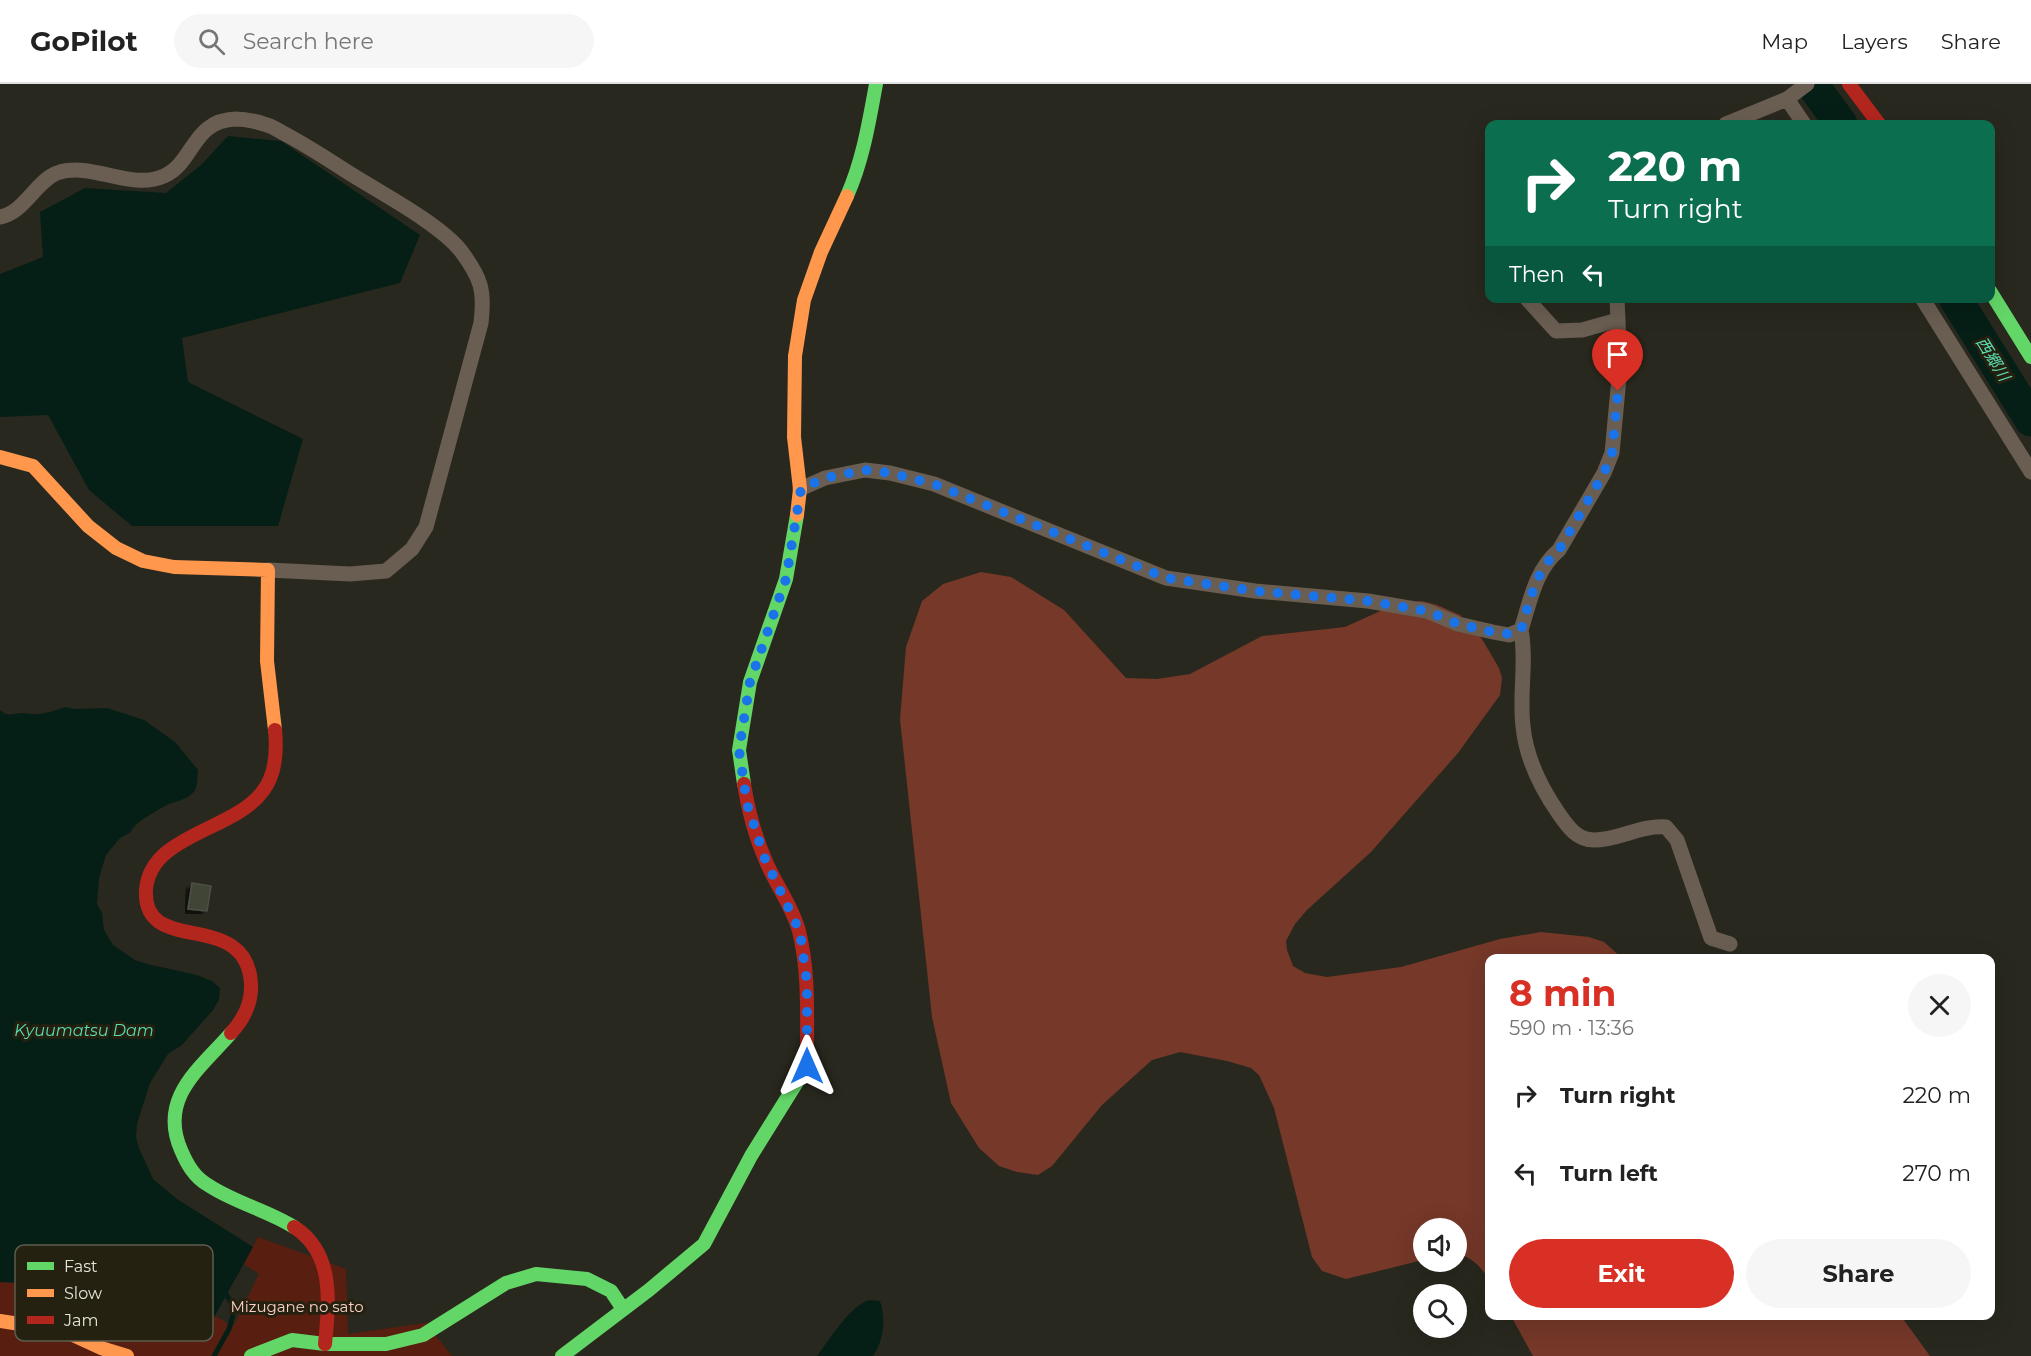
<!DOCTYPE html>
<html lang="en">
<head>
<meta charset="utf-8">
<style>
	body { margin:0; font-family:Montserrat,"Noto Sans JP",sans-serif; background:#f6f6f6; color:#222; height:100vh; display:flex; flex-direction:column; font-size:22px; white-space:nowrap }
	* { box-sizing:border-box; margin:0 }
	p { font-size:20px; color:#767676 }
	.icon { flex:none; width:33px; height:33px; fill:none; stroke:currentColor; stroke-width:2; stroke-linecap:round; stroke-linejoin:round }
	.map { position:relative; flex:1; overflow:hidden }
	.drawer { position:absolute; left:1485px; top:870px; width:510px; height:366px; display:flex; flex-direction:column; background:#fff; border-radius:12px; box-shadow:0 6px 24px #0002 }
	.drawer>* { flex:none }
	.guide { position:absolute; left:1485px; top:36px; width:510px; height:183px; border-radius:12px; box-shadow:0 6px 24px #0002; background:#0b6e4f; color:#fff; overflow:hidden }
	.fabs { position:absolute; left:1413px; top:1134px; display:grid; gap:12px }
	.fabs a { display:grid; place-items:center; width:54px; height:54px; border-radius:50%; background:#fff; box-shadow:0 6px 24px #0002; font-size:30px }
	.pin { position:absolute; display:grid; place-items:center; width:51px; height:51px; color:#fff; margin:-62px -26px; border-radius:50% 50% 50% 0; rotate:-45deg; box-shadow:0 0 6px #0007 }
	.pin .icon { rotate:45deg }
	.me { position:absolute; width:66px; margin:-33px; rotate:0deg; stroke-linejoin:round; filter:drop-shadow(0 0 4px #0008) }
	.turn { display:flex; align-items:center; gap:21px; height:126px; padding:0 24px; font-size:27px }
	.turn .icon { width:78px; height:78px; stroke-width:2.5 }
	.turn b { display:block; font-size:42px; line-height:51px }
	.then { display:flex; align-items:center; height:57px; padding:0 24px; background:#0003; gap:12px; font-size:22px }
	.round { display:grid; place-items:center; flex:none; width:63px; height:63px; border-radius:32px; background:#f6f6f6 }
	.headline { display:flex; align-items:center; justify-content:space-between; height:102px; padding:0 24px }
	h1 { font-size:36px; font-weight:700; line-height:45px; color:#d93025 }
	.button { display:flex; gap:12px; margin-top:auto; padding:12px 24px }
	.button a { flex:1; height:69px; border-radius:36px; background:#d93025; color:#fff; font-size:24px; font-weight:700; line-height:69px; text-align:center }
	.button a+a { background:#f6f6f6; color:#222 }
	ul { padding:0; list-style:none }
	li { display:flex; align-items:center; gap:18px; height:78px; padding:0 24px }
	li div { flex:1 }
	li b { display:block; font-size:22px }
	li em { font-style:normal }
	header { display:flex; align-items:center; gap:36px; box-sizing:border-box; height:84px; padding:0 30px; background:#fff; border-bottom:2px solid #e0e0e0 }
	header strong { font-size:28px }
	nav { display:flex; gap:33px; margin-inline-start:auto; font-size:21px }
	.search { width:420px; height:54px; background:#f6f6f6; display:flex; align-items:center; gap:15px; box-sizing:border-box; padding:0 21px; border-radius:33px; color:#767676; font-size:22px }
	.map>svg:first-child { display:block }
	.green { fill:#581e10 }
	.forest { fill:#753829 }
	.water { fill:#051f16 }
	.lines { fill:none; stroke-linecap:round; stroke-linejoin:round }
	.stream { stroke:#051f16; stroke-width:5 }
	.river { stroke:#051f16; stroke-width:33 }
	.building { fill:#3f4535; stroke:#4f5049; stroke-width:1.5; filter:url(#shadow) }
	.street { stroke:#6a5e52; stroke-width:15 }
	.fast { stroke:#63d668; stroke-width:14 }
	.slow { stroke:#ff974d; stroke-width:14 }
	.jam { stroke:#b3261e; stroke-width:14 }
	.route { stroke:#1a73e8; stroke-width:10; stroke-dasharray:0 18 }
	.labels { text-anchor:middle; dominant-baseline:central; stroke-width:6; stroke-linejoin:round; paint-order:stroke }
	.park-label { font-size:15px; fill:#fbcfc4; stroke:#242111 }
	.water-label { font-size:16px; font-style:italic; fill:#5bddb2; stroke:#242111 }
	.key { fill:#242111; stroke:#5e5c4d; stroke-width:1.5 }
	.key-label { font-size:16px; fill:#e5e4d9 }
</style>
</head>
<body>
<header>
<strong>GoPilot</strong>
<div class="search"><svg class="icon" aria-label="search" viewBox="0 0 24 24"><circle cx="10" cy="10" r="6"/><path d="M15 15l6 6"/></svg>Search here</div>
<nav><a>Map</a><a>Layers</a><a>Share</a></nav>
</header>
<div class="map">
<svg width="2031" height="1272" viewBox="0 0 2031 1272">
	<defs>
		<filter id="shadow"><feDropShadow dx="-5" dy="5" stdDeviation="1.5" flood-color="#0009"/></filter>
	</defs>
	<rect width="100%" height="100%" fill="#29281e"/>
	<path class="green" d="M 258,1153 L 346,1185 L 348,1250 L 426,1239 L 452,1272 L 0,1272 L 0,1198 L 24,1199 L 50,1204 L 201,1254 L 214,1231 L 233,1243 L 259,1190 L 244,1180 Z"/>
	<path class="forest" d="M 981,488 L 1011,493 L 1064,526 L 1126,594 L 1157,595 L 1190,590 L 1262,552 L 1345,543 L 1398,519 L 1422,517 L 1437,521 L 1460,531 L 1482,555 L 1499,584 L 1502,594 L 1500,611 L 1458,669 L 1371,768 L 1307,826 L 1295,840 L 1286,857 L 1287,866 L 1293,882 L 1305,889 L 1327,893 L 1401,883 L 1500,855 L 1541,848 L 1589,853 L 1604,858 L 1622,874 L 1490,874 L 1489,1196 C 1483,1185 1470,1171 1457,1170 L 1456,1144 L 1424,1144 L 1423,1176 L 1346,1195 L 1322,1187 L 1312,1173 L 1274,1024 L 1259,991 L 1251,984 L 1227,977 L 1180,968 L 1152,976 L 1102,1021 L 1052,1082 L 1038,1091 L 1017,1088 L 999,1082 L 979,1064 L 951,1019 L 932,933 L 900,635 L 906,563 L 922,517 L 943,500 Z
		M 1511,1232 L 1901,1232 L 1930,1272 L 1533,1272 Z"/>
	<path class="water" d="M 228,52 L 281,57 L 420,151 L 400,199 L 182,254 L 188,298 L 303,355 L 278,442 L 132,442 L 89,406 L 48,331 L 0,333 L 0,190 L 43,173 L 40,128 L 85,104 L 166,109 L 201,81 Z
		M 65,623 L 75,625 L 107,624 L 144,636 L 175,658 L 198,686 C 197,693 198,704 193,709 C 187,716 175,717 167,721 C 158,726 133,739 131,748 L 120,754 L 106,771 L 99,794 L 97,820 L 102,829 L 104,846 L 113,861 L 135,876 L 147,880 L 197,891 L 212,897 L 220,904 L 219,916 L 213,926 L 182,961 L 168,970 L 150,999 L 137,1040 L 136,1053 L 139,1064 L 153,1095 L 177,1115 L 253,1163 L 202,1255 L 50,1204 L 24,1199 L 0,1198 L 0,626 C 8,634 13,629 22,629 C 25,629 28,630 32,630 C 43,631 54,627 65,623 Z
		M 869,1216 L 880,1217 C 886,1235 884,1256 873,1272 L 817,1272 C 830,1255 849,1223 869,1216 Z"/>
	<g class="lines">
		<path class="stream" d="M 214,1272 L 229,1245 L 235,1224 L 223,1206"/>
		<path class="river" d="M 1812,0 L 1841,40
			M 1955,214 L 2031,336"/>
	</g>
	<path class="building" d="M 192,799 L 211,802 L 207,827 L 188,825 Z"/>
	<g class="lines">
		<path class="street" d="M 1787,15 L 1804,40
			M 1726,40 L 1787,15 L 1807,0
			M 0,133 C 24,129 36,97 57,89 C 92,77 130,107 164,92 C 194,79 192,36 236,35 C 245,35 258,38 267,41 C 274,43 281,48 287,51 C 307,62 326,74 346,87 C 377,107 439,139 461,167 C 481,194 485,206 481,239 L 426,443 L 412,465 L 386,487 L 350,490 L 268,486
			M 1922,214 L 2031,388
			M 1527,215 L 1556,247 L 1582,246 L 1618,236
			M 800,405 L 825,394 L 865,386 L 890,389 L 934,400 L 1166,494 L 1255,507 L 1368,517 L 1427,527 L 1458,540 L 1493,548 L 1509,551 L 1521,546 C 1530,518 1535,486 1559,466 L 1604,389 L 1612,369 L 1620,283 L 1617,214
			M 1521,546 C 1527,578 1519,610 1523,642 C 1526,675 1541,704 1559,730 C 1568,743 1577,756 1594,756 C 1619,756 1640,741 1666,743 L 1677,756 L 1711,854 L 1730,860"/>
		<path class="fast" d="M 847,112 C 863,76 869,38 876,0
			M 1990,207 L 2031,273
			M 744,700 L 739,666 L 750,598 L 786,495 L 797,431
			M 231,949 C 201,984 158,1013 181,1066 C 187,1080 194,1093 208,1101 C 235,1119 267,1126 294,1143
			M 251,1272 L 292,1256 L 325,1260 L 386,1260 L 423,1251 L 506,1199 L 536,1190 L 587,1195 L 611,1207 L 623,1225
			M 562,1272 L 649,1206 L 704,1160 L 751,1072 L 807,982 L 807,971"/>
		<path class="slow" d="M 0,373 L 33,382 L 88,442 L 116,464 L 143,477 L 174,483 L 268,486 L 267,577 L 275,646
			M 797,431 L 800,405 L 794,353 L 795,272 L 804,216 L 821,168 L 847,112
			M 0,1237 L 64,1247 L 101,1264 L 127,1272"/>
		<path class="jam" d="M 1849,0 L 1879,40
			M 744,700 C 748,725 755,752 765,775 C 775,800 792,821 799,847 C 809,887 807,930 807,971
			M 231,949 C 244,935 252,920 251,900 C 247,823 142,874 146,806 C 150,750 234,747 263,707 C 276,690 277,666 275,646
			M 294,1143 C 335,1169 329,1219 325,1260"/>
	</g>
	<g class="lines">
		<path class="route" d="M 807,982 L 807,899 L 800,848 L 765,775 L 747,720 L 739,666 L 750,598 L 786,495 L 801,405 L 825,394 L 865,386 L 890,389 L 934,400 L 1166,494 L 1255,507 L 1368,517 L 1427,527 L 1458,540 L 1493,548 L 1509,550 L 1521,546 C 1530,518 1535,486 1559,466 L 1604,389 L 1612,369 L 1618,307"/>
	</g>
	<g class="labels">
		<g class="park-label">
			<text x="297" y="1222">Mizugane no sato</text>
		</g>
		<g class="water-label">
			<text transform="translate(1993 275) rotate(58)">西郷川</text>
			<text x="84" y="946">Kyuumatsu Dam</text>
		</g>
	</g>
	<rect x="15" y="1161" width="198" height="96" rx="9" class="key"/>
	<rect x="27" y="1178" width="27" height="8" fill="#63d668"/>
	<rect x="27" y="1205" width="27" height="8" fill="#ff974d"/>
	<rect x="27" y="1232" width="27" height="8" fill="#b3261e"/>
	<g class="key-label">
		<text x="64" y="1188">Fast</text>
		<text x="64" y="1215">Slow</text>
		<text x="64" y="1242">Jam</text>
	</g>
</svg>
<div class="fabs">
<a><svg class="icon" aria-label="sound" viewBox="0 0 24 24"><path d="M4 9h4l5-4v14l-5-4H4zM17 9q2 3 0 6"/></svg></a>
<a><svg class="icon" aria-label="search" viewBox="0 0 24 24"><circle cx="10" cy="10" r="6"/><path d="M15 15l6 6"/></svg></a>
</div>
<div class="pin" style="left:1618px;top:307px;background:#d93025"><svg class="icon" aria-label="arrive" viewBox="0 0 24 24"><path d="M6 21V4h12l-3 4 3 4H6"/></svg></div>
<svg class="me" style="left:807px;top:982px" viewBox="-20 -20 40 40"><path d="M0-17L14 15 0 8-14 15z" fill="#1a73e8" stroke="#fff" stroke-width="4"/></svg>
<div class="guide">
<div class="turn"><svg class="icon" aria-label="right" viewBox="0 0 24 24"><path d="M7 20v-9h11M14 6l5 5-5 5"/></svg><div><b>220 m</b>Turn right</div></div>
<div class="then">Then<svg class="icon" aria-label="left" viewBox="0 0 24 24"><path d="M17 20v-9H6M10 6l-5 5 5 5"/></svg></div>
</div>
<section class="drawer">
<div class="headline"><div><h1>8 min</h1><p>590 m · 13:36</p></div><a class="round"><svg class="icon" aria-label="close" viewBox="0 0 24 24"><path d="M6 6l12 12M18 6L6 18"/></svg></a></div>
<ul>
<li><svg class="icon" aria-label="right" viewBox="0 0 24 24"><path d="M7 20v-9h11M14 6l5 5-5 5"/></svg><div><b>Turn right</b></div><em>220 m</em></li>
<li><svg class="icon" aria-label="left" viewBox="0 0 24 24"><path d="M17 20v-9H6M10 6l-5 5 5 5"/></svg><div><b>Turn left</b></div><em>270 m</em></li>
</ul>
<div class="button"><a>Exit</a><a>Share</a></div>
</section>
</div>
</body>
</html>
